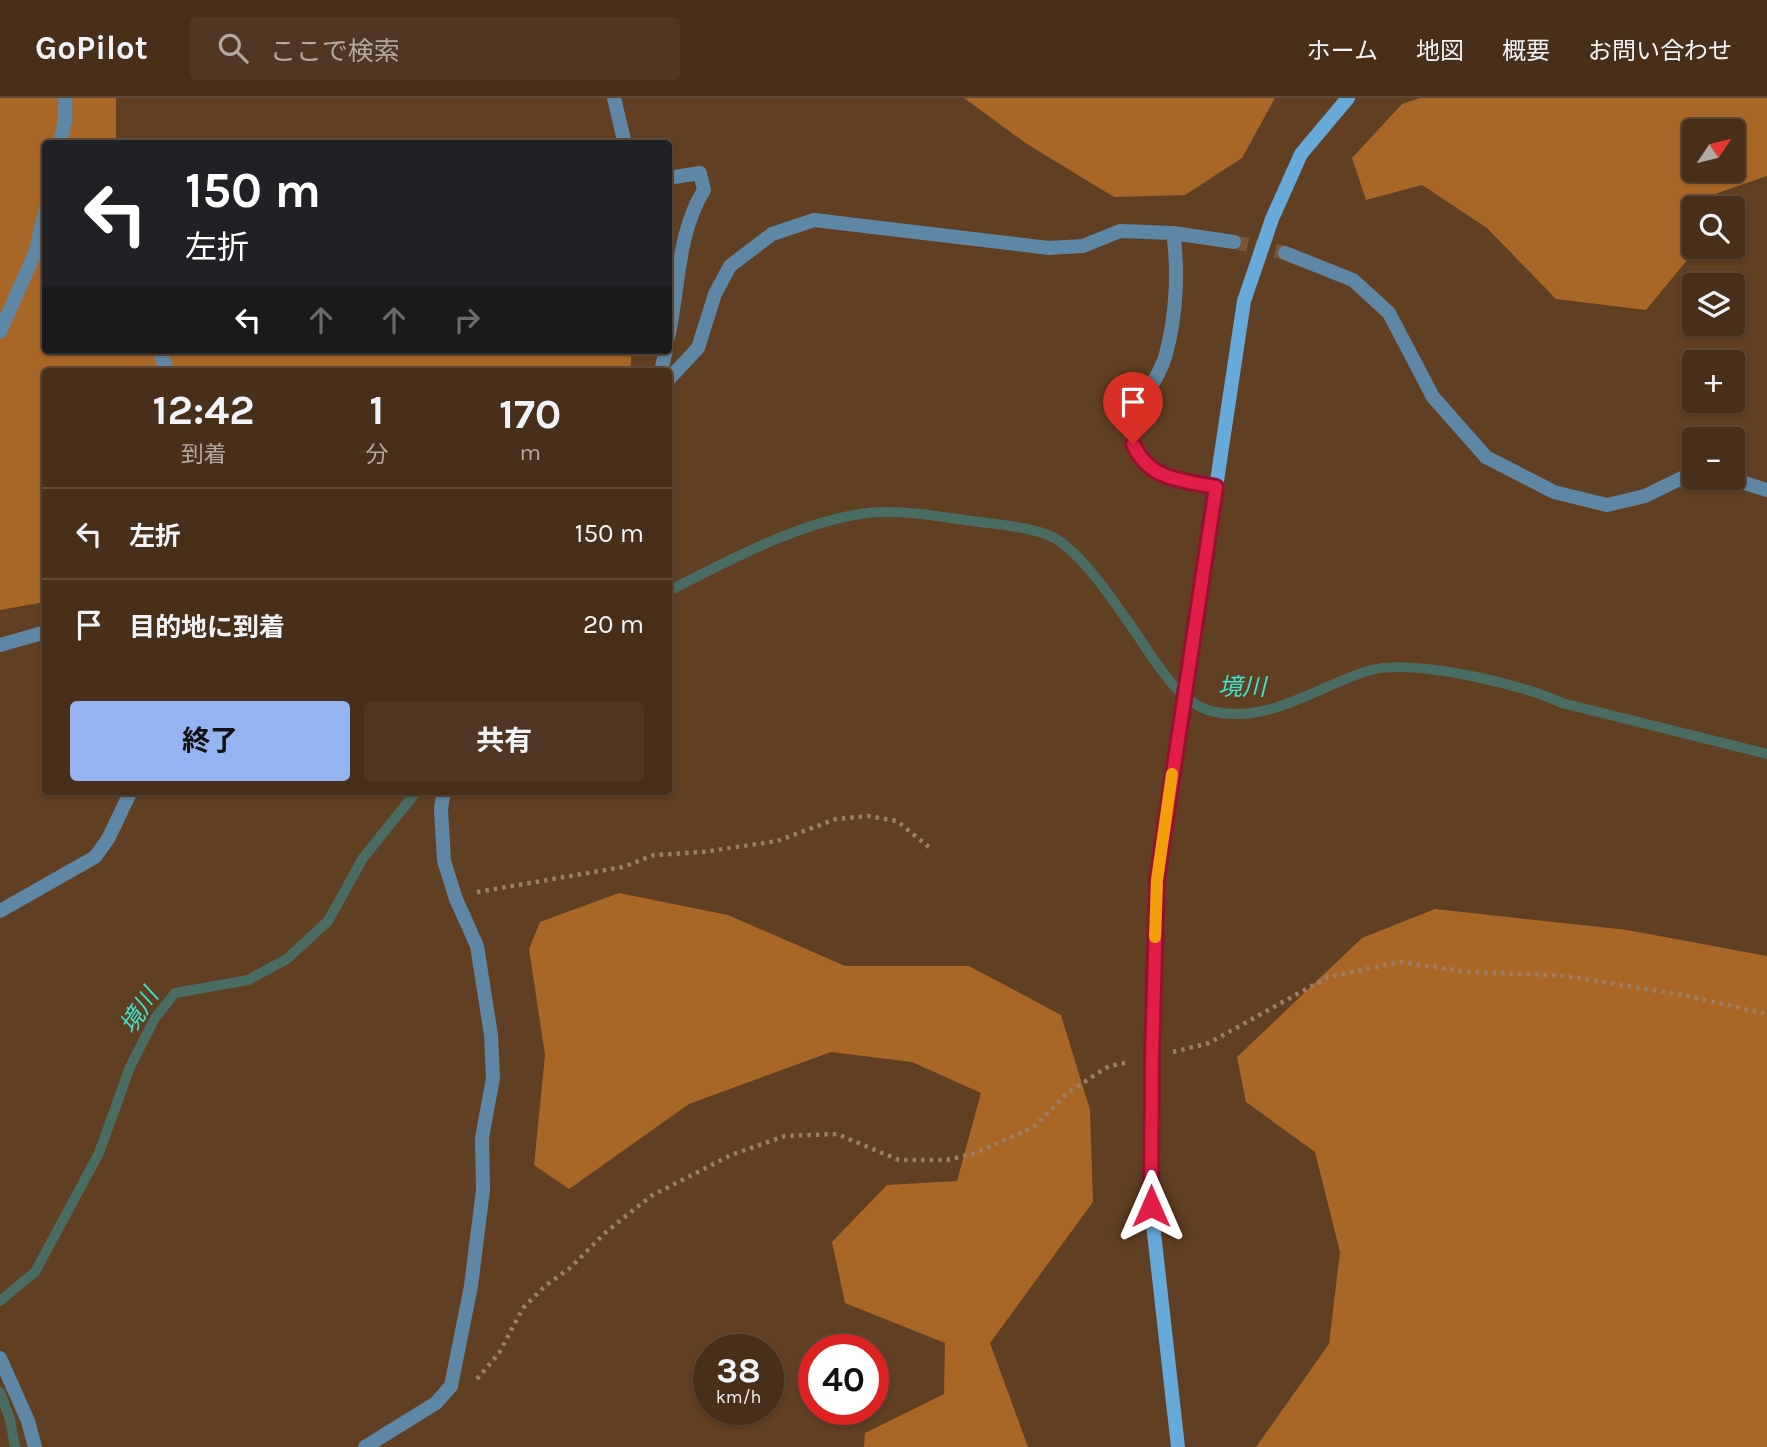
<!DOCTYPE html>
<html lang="ja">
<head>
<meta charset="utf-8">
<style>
	body { margin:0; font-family:Karla,"Noto Sans JP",sans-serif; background:#4f3723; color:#f1f3f6; height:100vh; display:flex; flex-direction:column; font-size:26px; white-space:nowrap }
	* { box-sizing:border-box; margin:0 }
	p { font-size:23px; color:#b1a9a2 }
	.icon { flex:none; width:38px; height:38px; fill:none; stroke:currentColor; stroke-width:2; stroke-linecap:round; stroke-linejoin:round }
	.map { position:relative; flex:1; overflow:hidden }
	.panel { position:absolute; left:42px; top:270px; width:630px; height:427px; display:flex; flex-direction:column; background:#482f1a; border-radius:7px; box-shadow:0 2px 5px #0004,0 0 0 2px #604a39 }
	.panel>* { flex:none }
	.top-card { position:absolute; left:42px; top:42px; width:630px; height:214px; border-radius:7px; box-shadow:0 2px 5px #0004,0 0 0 2px #604a39; background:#202124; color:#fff; overflow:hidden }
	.needle { width:46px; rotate:55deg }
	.buttons { position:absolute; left:1682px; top:21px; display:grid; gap:14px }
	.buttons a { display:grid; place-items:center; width:63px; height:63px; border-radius:7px; background:#482f1a; box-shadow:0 2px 5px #0004,0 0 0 2px #604a39; font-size:35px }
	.speed { position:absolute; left:693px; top:1236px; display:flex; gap:14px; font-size:35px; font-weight:700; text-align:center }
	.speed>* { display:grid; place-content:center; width:91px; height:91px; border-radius:50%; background:#482f1a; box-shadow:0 2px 5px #0004,0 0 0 2px #604a39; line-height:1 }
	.speed small { font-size:18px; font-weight:400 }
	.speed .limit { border:10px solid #d22; background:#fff; color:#111 }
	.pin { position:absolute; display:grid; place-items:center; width:60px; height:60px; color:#fff; margin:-72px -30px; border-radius:50% 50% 50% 0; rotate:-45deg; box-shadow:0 0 7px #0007 }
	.pin .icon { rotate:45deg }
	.me { position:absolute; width:77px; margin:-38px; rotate:0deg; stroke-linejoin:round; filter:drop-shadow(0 0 5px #0008) }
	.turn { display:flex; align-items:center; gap:24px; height:147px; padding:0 28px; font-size:32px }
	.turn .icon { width:91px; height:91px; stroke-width:2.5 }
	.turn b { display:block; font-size:49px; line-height:60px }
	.lanes { display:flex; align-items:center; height:66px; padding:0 28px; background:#0003; justify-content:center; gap:35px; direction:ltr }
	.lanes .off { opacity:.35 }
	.eta { display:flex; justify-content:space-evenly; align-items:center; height:119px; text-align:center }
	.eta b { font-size:42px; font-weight:700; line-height:49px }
	.primary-button { display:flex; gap:14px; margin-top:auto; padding:14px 28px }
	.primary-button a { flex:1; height:80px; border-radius:7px; background:#95b2f1; color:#111; font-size:28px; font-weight:700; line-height:80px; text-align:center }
	.primary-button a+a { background:#4f3723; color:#f1f3f6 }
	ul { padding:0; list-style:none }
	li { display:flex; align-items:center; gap:21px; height:91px; padding:0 28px; border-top:2px solid #604a39 }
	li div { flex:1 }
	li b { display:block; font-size:26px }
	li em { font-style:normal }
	header { display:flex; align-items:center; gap:42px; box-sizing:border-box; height:98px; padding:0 35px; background:#482f1a; border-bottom:2px solid #604a39 }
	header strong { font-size:33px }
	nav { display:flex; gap:38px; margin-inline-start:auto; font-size:24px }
	.search { width:490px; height:63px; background:#4f3723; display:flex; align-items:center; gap:18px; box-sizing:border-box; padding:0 24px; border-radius:7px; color:#b1a9a2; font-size:26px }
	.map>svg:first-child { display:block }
	.forest { fill:#a96727; fill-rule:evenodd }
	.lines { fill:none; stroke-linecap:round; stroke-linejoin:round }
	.stream { stroke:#496d63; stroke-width:10 }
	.street-tunnel { stroke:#76573c; stroke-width:14; stroke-dasharray:14 7; stroke-linecap:butt }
	.path { stroke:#9a7e67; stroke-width:4.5; stroke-dasharray:3.5 5; stroke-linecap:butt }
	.street { stroke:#5e87a5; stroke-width:14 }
	.secondary { stroke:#67a9d9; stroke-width:14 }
	.route-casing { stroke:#92132f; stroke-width:18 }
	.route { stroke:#e11d48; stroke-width:12 }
	.slow { stroke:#f59e0b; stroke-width:12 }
	.labels { text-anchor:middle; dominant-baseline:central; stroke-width:5; stroke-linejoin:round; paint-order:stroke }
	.water-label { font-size:24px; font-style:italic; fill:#3be6ce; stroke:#603f22 }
</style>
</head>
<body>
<header>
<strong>GoPilot</strong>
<div class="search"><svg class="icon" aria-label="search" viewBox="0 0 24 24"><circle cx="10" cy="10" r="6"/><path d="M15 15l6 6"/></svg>ここで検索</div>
<nav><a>ホーム</a><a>地図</a><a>概要</a><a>お問い合わせ</a></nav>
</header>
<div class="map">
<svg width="1767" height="1349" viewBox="0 0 1767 1349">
	<rect width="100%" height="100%" fill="#603f22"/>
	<path class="forest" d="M 0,0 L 116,0 L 116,45 L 46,46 L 46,252 L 632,252 L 630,273 L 46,273 L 45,504 L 0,512 Z
		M 964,0 L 1275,0 L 1242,60 L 1185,97 L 1114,99 L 1027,46 Z
		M 1420,0 L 1767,0 L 1767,78 L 1709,98 L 1705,110 L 1694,110 L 1694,144 L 1688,161 L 1646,212 L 1556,201 L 1487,130 L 1422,87 L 1366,102 L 1352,60 L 1402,6 ZM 1694,33 L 1732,33 L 1732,72 L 1694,72 Z
		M 619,795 L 728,817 L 845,868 L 969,868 L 1061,917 L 1090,1012 L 1093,1104 L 990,1245 L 1028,1349 L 864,1349 L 865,1335 L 944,1296 L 945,1245 L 845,1205 L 832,1144 L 887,1087 L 957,1083 L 981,995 L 912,964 L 831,954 L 689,1006 L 569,1091 L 534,1067 L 545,957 L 529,851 L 540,824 Z
		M 1435,811 L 1627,832 L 1767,858 L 1767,1349 L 1256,1349 L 1329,1246 L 1340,1154 L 1315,1054 L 1246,1004 L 1237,959 L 1362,840 Z"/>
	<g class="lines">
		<path class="stream" d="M 668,493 C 727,464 789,429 854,417 C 895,409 939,419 980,424 C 1003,427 1043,430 1061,444 C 1089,466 1109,497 1129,525 C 1151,555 1176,606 1215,614 C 1273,625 1319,587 1371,572 C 1413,561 1523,586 1562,605 L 1767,656
			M 0,1203 L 35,1174 L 99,1055 L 130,969 L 155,920 L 175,895 L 248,882 L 287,861 L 328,823 L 363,760 L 417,693
			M 0,1294 L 10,1321 L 15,1349"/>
		<path class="street-tunnel" d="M 1234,144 L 1285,155"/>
		<path class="path" d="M 477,794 L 623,769 L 654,757 L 703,754 L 777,743 L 836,721 L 868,718 L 897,723 L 929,749
			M 1173,954 L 1209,945 L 1328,879 L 1400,864 L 1469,874 L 1566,878 L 1683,897 L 1767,916
			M 477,1281 L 499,1255 L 523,1210 L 545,1188 L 570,1170 L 606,1134 L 651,1098 L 731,1057 L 785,1038 L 837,1036 L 899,1062 L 947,1062 L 976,1055 L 1034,1029 L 1067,995 L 1109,968 L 1130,964"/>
		<path class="street" d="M 614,0 L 625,46
			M 60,46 L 65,22 L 65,0
			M 668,80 L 700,75 L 704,92 C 677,135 679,191 668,240
			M 1173,135 C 1179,173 1176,218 1166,256 C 1160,279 1143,297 1134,318 C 1131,324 1133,332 1133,339 C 1133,379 1185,383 1215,389
			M 1285,155 L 1353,182 L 1389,215 L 1433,299 L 1486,359 L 1554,394 L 1607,407 L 1645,398 L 1686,378 L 1694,377
			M 0,234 L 35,155 L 46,110
			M 159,252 L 167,273
			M 661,273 L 666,252
			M 668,282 L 698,250 L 715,196 L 730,168 L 772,136 L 814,122 L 1049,150 L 1083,148 L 1120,133 L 1173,135 L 1234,144
			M 1729,380 L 1767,392
			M 0,547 L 46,534
			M 0,813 L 95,759 L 108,741 L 131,693
			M 0,1260 L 28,1323 L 35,1349
			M 365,1349 L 436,1305 L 451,1288 L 471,1188 L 483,1092 L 482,1040 L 493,980 L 491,937 L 477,848 L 456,801 L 444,763 L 441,711 L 444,693"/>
		<path class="secondary" d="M 1178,1349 L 1151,1108 L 1152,959 L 1157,782 L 1244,203 L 1272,121 L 1301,56 L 1348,0"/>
	</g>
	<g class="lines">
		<g class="route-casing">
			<path id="route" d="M 1133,346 C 1149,382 1180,382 1216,389 L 1157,782 L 1152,959 L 1151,1108"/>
		</g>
		<use href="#route" class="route"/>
		<path class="slow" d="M 1155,839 L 1157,782 L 1172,676"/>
	</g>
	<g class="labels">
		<g class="water-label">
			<text x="1242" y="589">境川</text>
			<text transform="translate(139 913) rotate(-57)">境川</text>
		</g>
	</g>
</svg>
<div class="buttons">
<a><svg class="needle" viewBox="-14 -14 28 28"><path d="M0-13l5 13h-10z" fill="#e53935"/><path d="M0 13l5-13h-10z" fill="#b1a9a2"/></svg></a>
<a><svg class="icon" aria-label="search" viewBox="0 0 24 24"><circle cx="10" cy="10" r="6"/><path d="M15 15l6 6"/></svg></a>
<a><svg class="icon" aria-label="layers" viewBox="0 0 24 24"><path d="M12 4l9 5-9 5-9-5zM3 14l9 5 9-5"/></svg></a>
<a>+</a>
<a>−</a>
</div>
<div class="speed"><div>38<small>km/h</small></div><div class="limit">40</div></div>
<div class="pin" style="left:1133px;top:346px;background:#d93025"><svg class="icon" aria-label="arrive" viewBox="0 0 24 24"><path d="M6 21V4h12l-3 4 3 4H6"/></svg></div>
<svg class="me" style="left:1151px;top:1108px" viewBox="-20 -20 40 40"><path d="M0-17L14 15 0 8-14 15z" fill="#e11d48" stroke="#fff" stroke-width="4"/></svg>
<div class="top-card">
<div class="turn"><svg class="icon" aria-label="left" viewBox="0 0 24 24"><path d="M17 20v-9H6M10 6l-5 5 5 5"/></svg><div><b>150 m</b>左折</div></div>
<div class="lanes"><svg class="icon" aria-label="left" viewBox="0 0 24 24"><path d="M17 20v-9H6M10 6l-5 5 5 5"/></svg><svg class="icon off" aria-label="ahead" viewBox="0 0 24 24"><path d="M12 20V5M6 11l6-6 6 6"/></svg><svg class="icon off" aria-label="ahead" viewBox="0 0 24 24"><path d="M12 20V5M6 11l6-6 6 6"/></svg><svg class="icon off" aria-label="right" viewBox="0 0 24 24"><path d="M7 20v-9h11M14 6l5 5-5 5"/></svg></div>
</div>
<section class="panel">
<div class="eta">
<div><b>12:42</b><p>到着</p></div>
<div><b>1</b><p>分</p></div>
<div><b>170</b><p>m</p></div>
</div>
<ul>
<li><svg class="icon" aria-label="left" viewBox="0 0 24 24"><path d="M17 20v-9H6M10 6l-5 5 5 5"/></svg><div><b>左折</b></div><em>150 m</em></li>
<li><svg class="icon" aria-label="arrive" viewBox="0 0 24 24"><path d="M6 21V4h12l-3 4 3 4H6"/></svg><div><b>目的地に到着</b></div><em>20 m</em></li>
</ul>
<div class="primary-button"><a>終了</a><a>共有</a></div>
</section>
</div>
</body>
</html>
